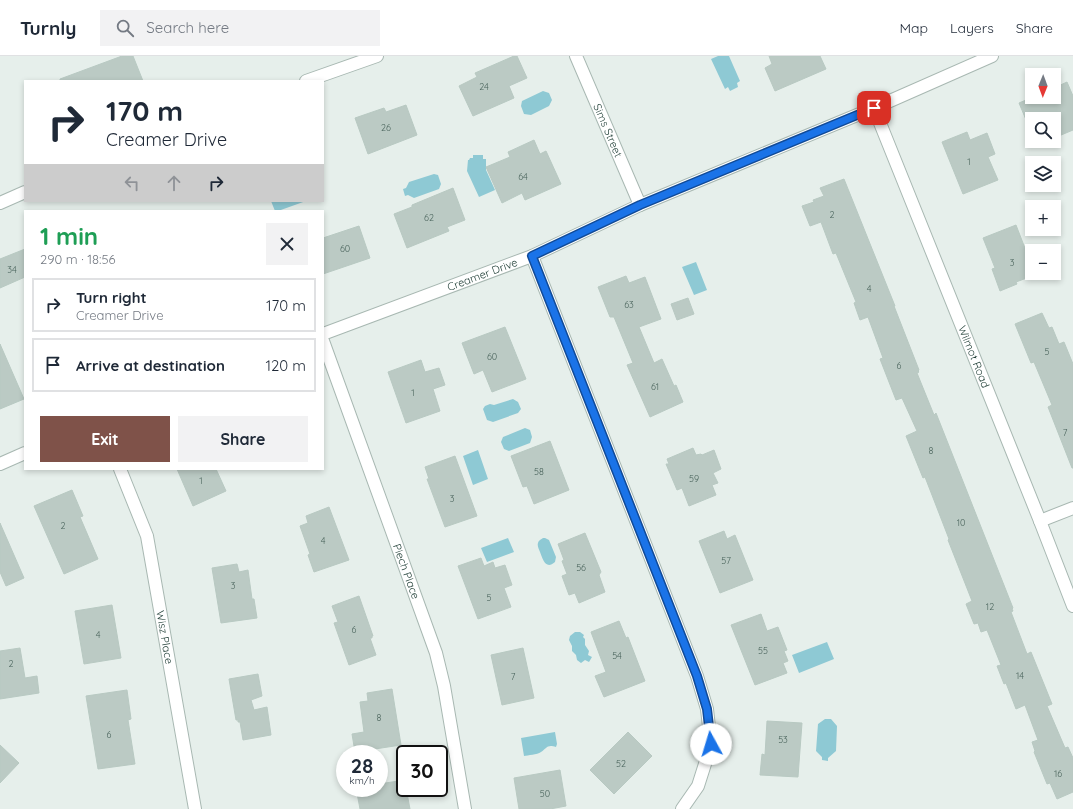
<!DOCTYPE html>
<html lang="en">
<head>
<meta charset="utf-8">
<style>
	body { margin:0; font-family:Quicksand,sans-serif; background:#f2f2f3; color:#1f2937; height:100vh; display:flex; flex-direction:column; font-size:15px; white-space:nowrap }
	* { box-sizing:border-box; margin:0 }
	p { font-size:13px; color:#747a83 }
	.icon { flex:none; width:22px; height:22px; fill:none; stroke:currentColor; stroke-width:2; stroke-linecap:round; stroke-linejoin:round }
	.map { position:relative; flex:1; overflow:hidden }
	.details { position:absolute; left:24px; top:154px; width:300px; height:260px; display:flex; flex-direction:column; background:#fff; border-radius:0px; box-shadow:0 2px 6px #0003 }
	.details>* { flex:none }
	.top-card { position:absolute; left:24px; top:24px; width:300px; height:122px; border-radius:0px; box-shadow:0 2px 6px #0003; background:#fff; color:#1f2937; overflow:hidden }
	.needle { width:26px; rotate:181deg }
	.fabs { position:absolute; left:1025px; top:12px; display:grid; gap:8px }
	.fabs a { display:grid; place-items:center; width:36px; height:36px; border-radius:0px; background:#fff; box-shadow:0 2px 6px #0003; font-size:20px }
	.speed { position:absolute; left:336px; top:689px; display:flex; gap:8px; font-size:20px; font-weight:700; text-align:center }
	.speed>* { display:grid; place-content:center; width:52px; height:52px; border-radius:50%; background:#fff; box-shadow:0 2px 6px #0003; line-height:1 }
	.speed small { font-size:10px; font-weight:400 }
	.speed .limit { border:2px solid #111; border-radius:6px; background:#fff; color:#111 }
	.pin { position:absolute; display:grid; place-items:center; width:34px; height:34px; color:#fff; margin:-17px; border-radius:8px; box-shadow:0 2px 6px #0006 }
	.me { position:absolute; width:44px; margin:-22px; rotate:354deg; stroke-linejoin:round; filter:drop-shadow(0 0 3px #0008) }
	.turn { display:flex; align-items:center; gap:14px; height:84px; padding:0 16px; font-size:18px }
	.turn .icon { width:52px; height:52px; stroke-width:2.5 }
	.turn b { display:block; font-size:28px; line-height:34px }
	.lanes { display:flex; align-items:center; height:38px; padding:0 16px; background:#0003; justify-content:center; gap:20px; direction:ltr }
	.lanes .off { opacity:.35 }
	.round { display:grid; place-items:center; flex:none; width:42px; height:42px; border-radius:0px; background:#f2f2f3 }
	.overview { display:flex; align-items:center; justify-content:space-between; height:68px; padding:0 16px }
	h1 { font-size:24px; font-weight:700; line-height:30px; color:#1e9e55 }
	.cta { display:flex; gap:8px; margin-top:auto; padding:8px 16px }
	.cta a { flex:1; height:46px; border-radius:0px; background:#7f5249; color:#fff; font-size:16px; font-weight:700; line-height:46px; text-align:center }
	.cta a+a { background:#f2f2f3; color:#1f2937 }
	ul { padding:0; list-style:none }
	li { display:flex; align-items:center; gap:12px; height:54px; margin:0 8px 6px; padding:0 8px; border:2px solid #e0e1e3; border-radius:0px }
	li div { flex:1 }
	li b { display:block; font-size:15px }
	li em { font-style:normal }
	header { display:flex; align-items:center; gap:24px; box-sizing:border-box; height:56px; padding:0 20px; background:#fff; border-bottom:1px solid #e0e1e3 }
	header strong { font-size:19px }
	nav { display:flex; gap:22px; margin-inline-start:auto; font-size:14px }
	.search { width:280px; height:36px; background:#f2f2f3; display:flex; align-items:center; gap:10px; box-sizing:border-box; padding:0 14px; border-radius:0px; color:#747a83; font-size:15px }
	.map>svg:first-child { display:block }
	.water { fill:#8ec9d4 }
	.building { fill:#bbcac4; stroke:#b8c9c2 }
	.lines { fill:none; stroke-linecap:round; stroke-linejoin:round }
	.minor-casing { stroke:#a8b8b2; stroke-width:14 }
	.minor { stroke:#fff; stroke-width:12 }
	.route-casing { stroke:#114b97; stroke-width:10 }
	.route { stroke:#1a73e8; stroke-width:7 }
	.labels { text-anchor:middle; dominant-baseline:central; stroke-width:3; stroke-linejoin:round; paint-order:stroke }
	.number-label { font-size:9px; fill:#4a645c }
	.street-label { font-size:11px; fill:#24423a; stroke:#f7fbf9 }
</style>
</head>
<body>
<header>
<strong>Turnly</strong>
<div class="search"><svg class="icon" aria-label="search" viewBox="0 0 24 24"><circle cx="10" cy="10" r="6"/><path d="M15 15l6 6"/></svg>Search here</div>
<nav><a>Map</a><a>Layers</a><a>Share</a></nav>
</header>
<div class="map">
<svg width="1073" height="753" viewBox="0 0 1073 753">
	<rect width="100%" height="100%" fill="#e6efeb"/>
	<path class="water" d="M 718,0 L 729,0 L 740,25 L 737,27 L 738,31 L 730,35 L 728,31 L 725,33 L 711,3 Z
		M 543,35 L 549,37 L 552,44 L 549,50 L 531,59 L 524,58 L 521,50 L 522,45 Z
		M 473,99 L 483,99 L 483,103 L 486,103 L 486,114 L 495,134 L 479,141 L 467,115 L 468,104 L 469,104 L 470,102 L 473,102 Z
		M 434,118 L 438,119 L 441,128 L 439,133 L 414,142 L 408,139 L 405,140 L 403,133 L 406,132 L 409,126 Z
		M 271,145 L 306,145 L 278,155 L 275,155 Z
		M 696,206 L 707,234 L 694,239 L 682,211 Z
		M 513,343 L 518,346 L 521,353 L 518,357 L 493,366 L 487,364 L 483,353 L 485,350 L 490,348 L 494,349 Z
		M 525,372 L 530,374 L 532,381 L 530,387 L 509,395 L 504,393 L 501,386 L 503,381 Z
		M 478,394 L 488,423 L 473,429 L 463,400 Z
		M 508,482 L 514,496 L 487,506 L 481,492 Z
		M 543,482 L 545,482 L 549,484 L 556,501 L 555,506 C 546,514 543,504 540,496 C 539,493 537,490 538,487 C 539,484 540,484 543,482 Z
		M 575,576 L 580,576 L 584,579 L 583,581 L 585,583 L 585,589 L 589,595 L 588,599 L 592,601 L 589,606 L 585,604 L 581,607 L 577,604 L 576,599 L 572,595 L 572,590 L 569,584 L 570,580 Z
		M 827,586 L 834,603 L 799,617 L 792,599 Z
		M 825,663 L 831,663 L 837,670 L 836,695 L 828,702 L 828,705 L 822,704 L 822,701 L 816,695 L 818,668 Z
		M 555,676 L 557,688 L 556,691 C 547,688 547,692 541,696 C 537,699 528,699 524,700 L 521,682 Z"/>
	<path class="building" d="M 122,0 L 133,0 L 143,25 L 60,25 L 60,23 Z
		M 514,0 L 517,0 L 527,22 L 509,30 L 514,42 L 473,60 L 459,30 L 477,21 L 475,17 Z
		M 769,0 L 820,0 L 826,13 L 775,35 L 765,12 L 772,8 Z
		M 1067,26 L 1073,40 L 1073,74 L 1054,82 L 1054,63 L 1032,63 L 1032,78 L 1019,47 L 1033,41 L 1054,41 L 1054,32 Z
		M 406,49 L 417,79 L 368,98 L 355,62 L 384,52 L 386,56 Z
		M 967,76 L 970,84 L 987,77 L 995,98 L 988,101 L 998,124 L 963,138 L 942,86 Z
		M 534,84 L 540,98 L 546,95 L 561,128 L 525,144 L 522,137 L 502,147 L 486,111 L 510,101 L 508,96 Z
		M 844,123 L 895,250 L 894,250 L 919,314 L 918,315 L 919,316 L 917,317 L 934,359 L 936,357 L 1013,552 L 1012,553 L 1013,555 L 1011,556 L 1027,598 L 1031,596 L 1052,648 L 1047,650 L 1065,692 L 1068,691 L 1073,702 L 1073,736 L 1057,743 L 1050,727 L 1047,728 L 1034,696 L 1035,695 L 1032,686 L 1038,684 L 1025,649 L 1016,653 L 1006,627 L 1004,628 L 997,610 L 1001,609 L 987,574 L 981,576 L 978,567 L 974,568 L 966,548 L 972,545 L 948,484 L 949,483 L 925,421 L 923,422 L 906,380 L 917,375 L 902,342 L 896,344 L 880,303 L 883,302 L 868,261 L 860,264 L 854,247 L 856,246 L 836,197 L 833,198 L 821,166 L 810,170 L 802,150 L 814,146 L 813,144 L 824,140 L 820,132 Z
		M 453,132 L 465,164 L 447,171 L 449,175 L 407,192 L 394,158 L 412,151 L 412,149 Z
		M 1016,169 L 1028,200 L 1032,198 L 1032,220 L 1016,226 L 1017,228 L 1000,235 L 992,213 L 995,212 L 983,182 Z
		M 359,170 L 370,202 L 323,218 L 323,182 Z
		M 25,193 L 25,221 L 0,232 L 0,203 Z
		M 626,220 L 629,227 L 645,221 L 661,263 L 639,271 L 654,307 L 662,303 L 674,330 L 676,329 L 683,346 L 650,361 L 627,309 L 633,307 L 614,261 L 610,261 L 598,231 Z
		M 688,242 L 694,258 L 677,264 L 671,248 Z
		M 1042,257 L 1049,272 L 1052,271 L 1059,288 L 1064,286 L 1073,308 L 1073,412 L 1072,412 L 1048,351 L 1052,349 L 1034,306 L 1031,307 L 1015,268 Z
		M 505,271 L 526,323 L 492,336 L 483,314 L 474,318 L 462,287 Z
		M 0,288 L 24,343 L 0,353 Z
		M 421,304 L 425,316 L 439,312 L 445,329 L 433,333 L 440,355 L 406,367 L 388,316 Z
		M 550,385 L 569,434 L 534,448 L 527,430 L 523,431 L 511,400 Z
		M 693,392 L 696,399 L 701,398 L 702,399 L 714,394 L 721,413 L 713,417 L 718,427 L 712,429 L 716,439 L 689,450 L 682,432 L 677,434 L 666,408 L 669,408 L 667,403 Z
		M 455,400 L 477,460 L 445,471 L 427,423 L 429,423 L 425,411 Z
		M 177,413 L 216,413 L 226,435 L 193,450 Z
		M 72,434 L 83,460 L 80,461 L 98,503 L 64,518 L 34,450 Z
		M 329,451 L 349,504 L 314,516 L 308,499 L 310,498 L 300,470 L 308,467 L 306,460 Z
		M 0,467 L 24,522 L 6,530 L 0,516 Z
		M 724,475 L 727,483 L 735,479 L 753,524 L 720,537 L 699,485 Z
		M 585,477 L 601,516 L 599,519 L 605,536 L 579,547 L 575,537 L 569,539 L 562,520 L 567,518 L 562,505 L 564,504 L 558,488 Z
		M 481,502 L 484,510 L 493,506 L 495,512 L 505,509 L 512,529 L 504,532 L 511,551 L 478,563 L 458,510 Z
		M 237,508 L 239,516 L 248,514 L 252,543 L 254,543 L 257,562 L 221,567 L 212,512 Z
		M 359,540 L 373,580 L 372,580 L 372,582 L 370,582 L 376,599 L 349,609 L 334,567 L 338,566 L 332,550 Z
		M 112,549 L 121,602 L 84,608 L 75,555 Z
		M 761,558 L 767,575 L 778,571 L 787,594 L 784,595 L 788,605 L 783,607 L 787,617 L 755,629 L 731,569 Z
		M 619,565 L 626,582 L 628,581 L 645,625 L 604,641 L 595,620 L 606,616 L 591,576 Z
		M 20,592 L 25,622 L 37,620 L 39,637 L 0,643 L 0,595 Z
		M 523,592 L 534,642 L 502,649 L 491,599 Z
		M 258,618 L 262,640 L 251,644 L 254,654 L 267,651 L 271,679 L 243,684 L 240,666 L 238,666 L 238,664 L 236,664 L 229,623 Z
		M 392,633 L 401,689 L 355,696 L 352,678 L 364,676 L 360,646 L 368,645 L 367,637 Z
		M 127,634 L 131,663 L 128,664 L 135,708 L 98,713 L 86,640 Z
		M 767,665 L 802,667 L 798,721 L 760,719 L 762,698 L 765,699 Z
		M 628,676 L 652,700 L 614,738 L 590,714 Z
		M 0,689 L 19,707 L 0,727 Z
		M 560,714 L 566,750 L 550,753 L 519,753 L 514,722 Z
		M 405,724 L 405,732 L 406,732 L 410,753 L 360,753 L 356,732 L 379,732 L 379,728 Z"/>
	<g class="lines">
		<g class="minor-casing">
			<g id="minor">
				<path id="s1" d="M 576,0 L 640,149"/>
				<path d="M 306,25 L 377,0"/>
				<path id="s2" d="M 874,52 L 1040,465 L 1073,550"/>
				<path d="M 0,147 L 25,136"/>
				<path d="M 532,200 L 697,620 L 707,653 L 711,689 L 698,730 L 682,753"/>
				<path id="s3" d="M 323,278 L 532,200 L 640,149 L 874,52 L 992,0"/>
				<path id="s4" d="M 323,285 L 436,597 L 444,630 L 465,753"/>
				<path d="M 0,408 L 25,397"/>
				<path id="s5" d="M 120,413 L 147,480 L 195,753"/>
				<path d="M 1040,465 L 1073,452"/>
			</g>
		</g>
		<use href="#minor" class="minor"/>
	</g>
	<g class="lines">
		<g class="route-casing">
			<path id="route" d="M 711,688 L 707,653 L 697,620 L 532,200 L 640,149 L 874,52"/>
		</g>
		<use href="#route" class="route"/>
	</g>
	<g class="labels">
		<g class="number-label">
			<text x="484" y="30">24</text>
			<text x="386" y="71">26</text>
			<text x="969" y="105">1</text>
			<text x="523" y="120">64</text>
			<text x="832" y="158">2</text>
			<text x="429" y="161">62</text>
			<text x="345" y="192">60</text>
			<text x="1012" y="206">3</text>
			<text x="12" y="213">34</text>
			<text x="869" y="232">4</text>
			<text x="629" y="248">63</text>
			<text x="1047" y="295">5</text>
			<text x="492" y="300">60</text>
			<text x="899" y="309">6</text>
			<text x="655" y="330">61</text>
			<text x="413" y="336">1</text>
			<text x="1065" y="376">7</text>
			<text x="931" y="394">8</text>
			<text x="539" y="415">58</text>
			<text x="694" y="422">59</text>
			<text x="201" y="424">1</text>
			<text x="452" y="442">3</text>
			<text x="961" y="466">10</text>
			<text x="63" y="469">2</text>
			<text x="323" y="484">4</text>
			<text x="726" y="504">57</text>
			<text x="581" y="511">56</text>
			<text x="233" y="529">3</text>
			<text x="489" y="541">5</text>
			<text x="990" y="550">12</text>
			<text x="354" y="573">6</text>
			<text x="98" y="578">4</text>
			<text x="763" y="594">55</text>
			<text x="617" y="599">54</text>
			<text x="11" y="607">2</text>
			<text x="1020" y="619">14</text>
			<text x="513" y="620">7</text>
			<text x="379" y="661">8</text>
			<text x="109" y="678">6</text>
			<text x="783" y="683">53</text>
			<text x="621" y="707">52</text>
			<text x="1058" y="717">16</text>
			<text x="545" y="737">50</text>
		</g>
		<g class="street-label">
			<text stroke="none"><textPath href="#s1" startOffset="81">Sims Street</textPath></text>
			<text stroke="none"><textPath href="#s3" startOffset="170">Creamer Drive</textPath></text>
			<text stroke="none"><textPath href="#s2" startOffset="268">Wilmot Road</textPath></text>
			<text stroke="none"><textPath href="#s4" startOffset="245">Piech Place</textPath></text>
			<text stroke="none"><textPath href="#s5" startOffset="175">Wisz Place</textPath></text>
		</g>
	</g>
</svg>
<div class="fabs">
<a><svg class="needle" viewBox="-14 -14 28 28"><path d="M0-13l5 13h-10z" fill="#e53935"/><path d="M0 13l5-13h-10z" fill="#747a83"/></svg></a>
<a><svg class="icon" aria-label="search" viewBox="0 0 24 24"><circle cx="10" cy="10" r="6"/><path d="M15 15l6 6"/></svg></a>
<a><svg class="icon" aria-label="layers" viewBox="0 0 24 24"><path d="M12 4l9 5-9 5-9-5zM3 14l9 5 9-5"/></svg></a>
<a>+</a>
<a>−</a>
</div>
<div class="speed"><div>28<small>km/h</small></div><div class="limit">30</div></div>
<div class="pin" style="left:874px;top:52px;background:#d93025"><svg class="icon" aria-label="arrive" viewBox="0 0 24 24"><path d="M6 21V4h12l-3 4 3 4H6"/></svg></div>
<svg class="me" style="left:711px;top:688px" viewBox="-20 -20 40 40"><circle r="19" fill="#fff"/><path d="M0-13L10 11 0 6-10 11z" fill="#1a73e8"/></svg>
<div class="top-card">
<div class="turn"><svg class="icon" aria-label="right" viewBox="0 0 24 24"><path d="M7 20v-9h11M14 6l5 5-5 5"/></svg><div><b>170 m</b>Creamer Drive</div></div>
<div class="lanes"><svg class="icon off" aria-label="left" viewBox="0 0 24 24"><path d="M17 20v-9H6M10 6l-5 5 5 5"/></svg><svg class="icon off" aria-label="ahead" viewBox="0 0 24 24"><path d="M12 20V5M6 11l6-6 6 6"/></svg><svg class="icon" aria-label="right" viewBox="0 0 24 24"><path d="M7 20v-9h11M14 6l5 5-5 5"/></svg></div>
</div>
<section class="details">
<div class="overview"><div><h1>1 min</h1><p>290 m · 18:56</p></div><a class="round"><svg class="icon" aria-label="close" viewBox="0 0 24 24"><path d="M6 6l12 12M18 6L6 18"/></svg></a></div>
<ul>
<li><svg class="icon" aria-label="right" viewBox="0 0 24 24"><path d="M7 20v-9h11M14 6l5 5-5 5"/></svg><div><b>Turn right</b><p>Creamer Drive</p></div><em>170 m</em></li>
<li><svg class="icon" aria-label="arrive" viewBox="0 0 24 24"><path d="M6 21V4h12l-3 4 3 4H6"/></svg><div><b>Arrive at destination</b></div><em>120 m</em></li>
</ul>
<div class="cta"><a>Exit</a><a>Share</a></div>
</section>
</div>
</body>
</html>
